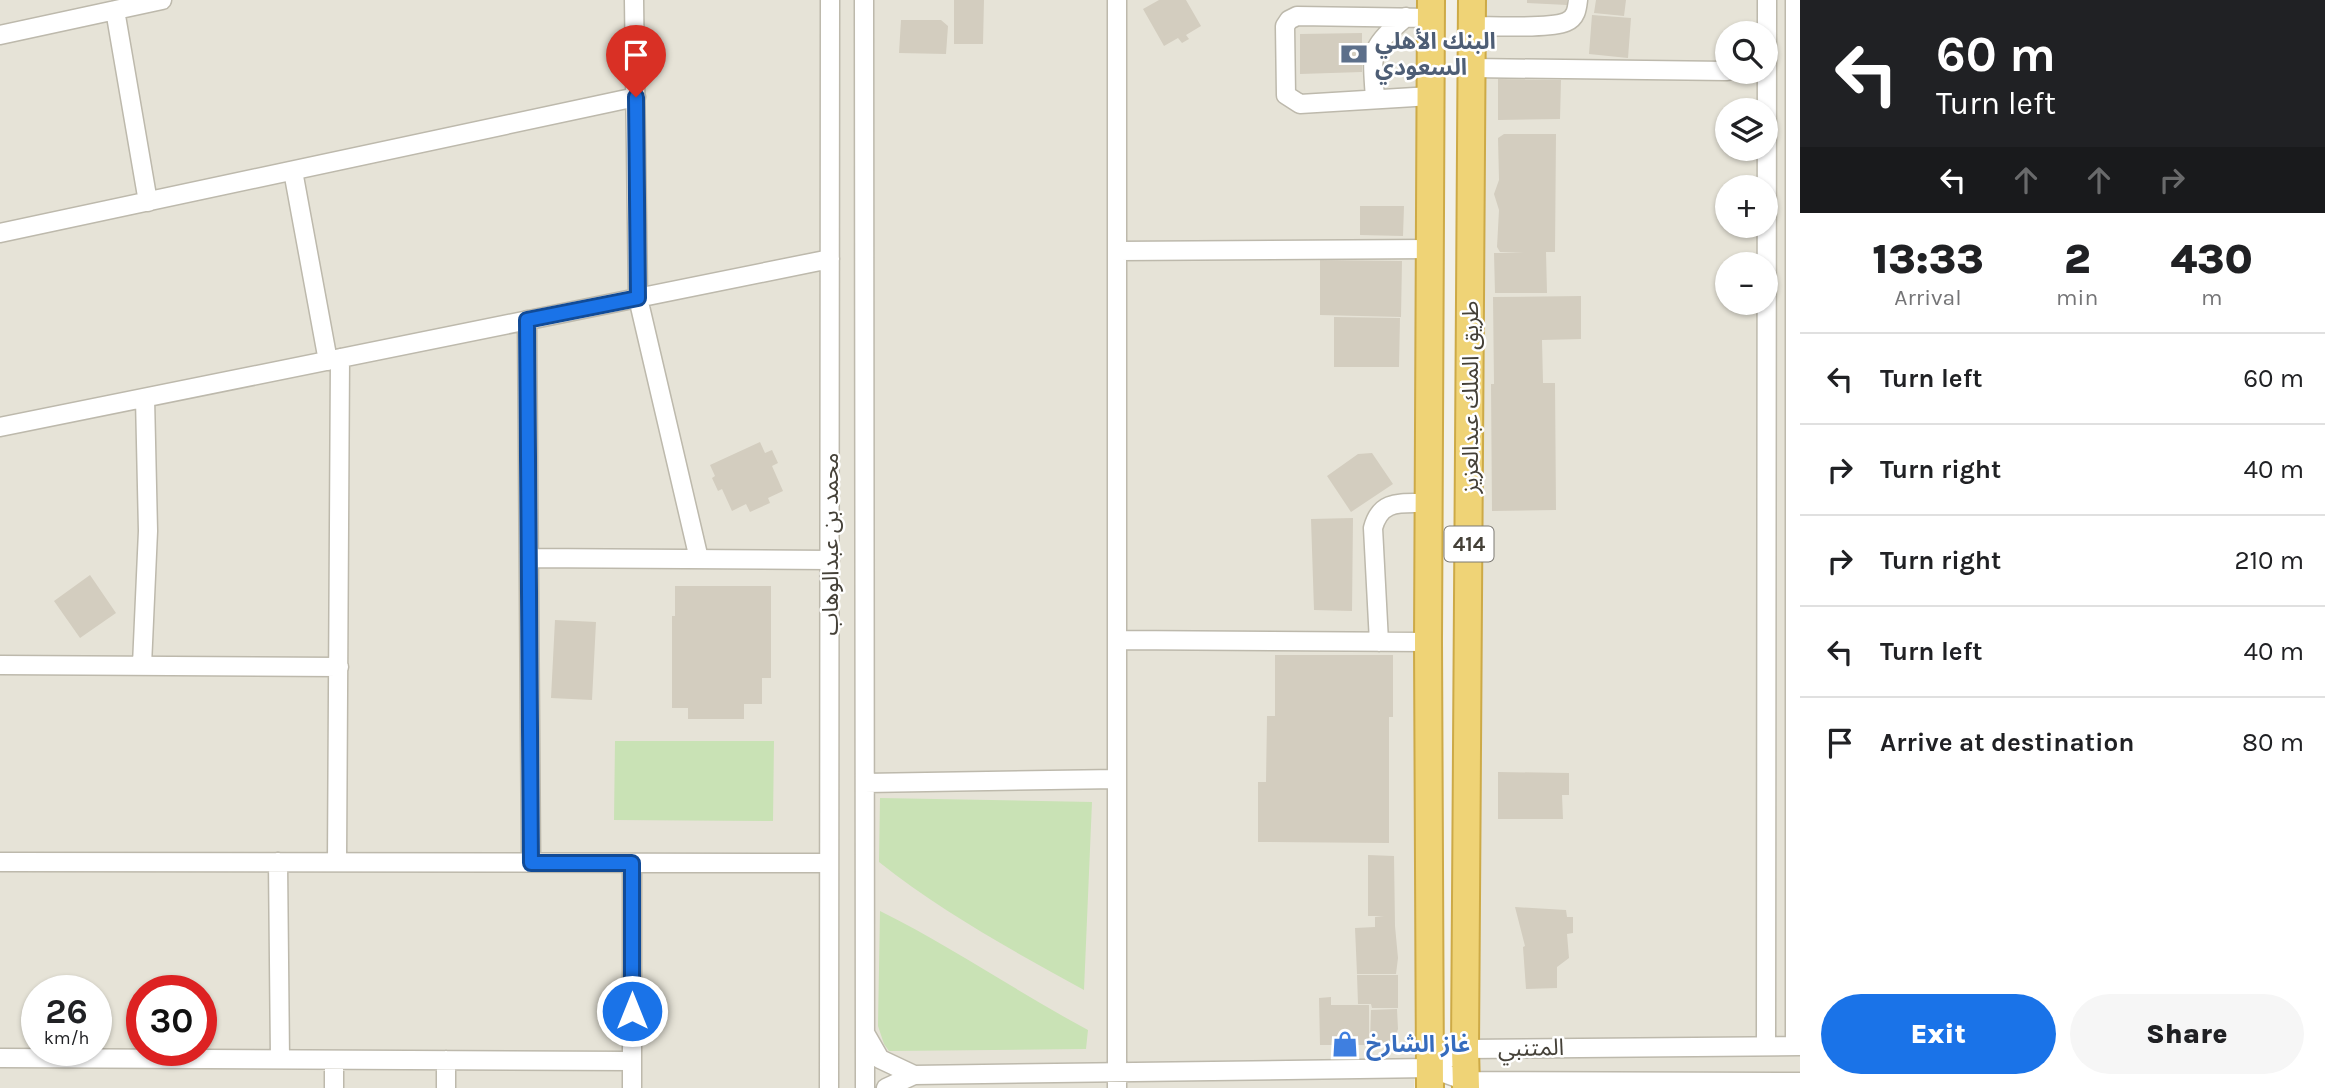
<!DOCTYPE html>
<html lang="en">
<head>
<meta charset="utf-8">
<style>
	body { margin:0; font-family:Karla,"Noto Sans Arabic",sans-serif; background:#f6f6f6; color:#202124; height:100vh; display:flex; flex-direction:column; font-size:26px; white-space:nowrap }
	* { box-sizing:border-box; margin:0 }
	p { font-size:23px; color:#757577 }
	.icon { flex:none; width:38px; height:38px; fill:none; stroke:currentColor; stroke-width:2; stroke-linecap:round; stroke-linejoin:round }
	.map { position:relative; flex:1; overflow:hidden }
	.details { display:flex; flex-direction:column; background:#fff; width:525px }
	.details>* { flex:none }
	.guide { background:#202124; color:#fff; overflow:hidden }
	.controls { position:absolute; left:1715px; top:21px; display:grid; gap:14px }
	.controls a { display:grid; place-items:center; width:63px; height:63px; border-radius:50%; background:#fff; box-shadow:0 2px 5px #0004; font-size:35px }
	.speed { position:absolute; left:21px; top:975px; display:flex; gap:14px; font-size:35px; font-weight:700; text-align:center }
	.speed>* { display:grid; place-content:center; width:91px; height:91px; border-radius:50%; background:#fff; box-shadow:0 2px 5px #0004; line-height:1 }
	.speed small { font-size:18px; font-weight:400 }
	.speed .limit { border:10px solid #d22; background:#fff; color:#111 }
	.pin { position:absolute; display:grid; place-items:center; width:60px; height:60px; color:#fff; margin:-72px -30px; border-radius:50% 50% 50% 0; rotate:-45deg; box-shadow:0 0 7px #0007 }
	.pin .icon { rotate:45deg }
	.me { position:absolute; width:77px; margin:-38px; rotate:0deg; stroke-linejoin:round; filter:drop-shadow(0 0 5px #0008) }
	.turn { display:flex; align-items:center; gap:24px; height:147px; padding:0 21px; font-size:32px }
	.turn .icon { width:91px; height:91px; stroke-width:2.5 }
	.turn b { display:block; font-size:49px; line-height:60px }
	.lanes { display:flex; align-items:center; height:66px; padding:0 21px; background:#0003; justify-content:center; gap:35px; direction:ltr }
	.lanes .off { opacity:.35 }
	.eta { display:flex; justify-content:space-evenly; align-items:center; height:119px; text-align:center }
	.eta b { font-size:42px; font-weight:800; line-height:49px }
	.action { display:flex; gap:14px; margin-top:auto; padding:14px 21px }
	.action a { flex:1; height:80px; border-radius:42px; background:#1a73e8; color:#fff; font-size:28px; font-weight:800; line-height:80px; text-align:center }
	.action a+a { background:#f6f6f6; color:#202124 }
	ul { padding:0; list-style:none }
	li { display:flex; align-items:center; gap:21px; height:91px; padding:0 21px; border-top:2px solid #e0e0e0 }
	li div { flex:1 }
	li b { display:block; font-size:26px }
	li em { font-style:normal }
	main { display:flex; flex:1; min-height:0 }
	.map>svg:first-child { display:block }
	.residential { fill:#e6e3d7; fill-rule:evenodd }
	.green { fill:#c9e2b5 }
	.building { fill:#d3cdbf }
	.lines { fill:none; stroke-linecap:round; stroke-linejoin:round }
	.minor-casing { stroke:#bdb9ac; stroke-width:21 }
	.highway-casing { stroke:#cdaa47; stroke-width:30 }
	.minor { stroke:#fff; stroke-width:18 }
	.highway { stroke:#efd376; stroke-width:26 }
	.route-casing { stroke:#114b97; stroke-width:18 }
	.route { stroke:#1a73e8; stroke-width:12 }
	.labels { text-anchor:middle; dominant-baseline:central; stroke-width:5; stroke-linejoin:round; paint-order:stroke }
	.shield { fill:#fff; stroke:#7d7a74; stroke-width:2 }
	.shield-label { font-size:21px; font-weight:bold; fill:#454138 }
	.service-label { font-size:23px; font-weight:bold; fill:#4e5e75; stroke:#fff; text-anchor:start }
	.street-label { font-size:23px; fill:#454138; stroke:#fff }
	.shop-label { font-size:23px; font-weight:bold; fill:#366cbe; stroke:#fff; text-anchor:start }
</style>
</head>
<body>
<main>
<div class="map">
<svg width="1800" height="1088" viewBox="0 0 1800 1088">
	<rect width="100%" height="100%" fill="#f2f0e8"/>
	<path class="residential" d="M 0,0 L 1423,0 L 1414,1088 L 0,1088 ZM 37,990 L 96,990 L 96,1050 L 37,1050 ZM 142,990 L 201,990 L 201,1050 L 142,1050 Z
		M 1482,0 L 1800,0 L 1800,1088 L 1476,1088 L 1482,729 ZM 1727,33 L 1766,33 L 1766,72 L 1727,72 ZM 1727,110 L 1766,110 L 1766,149 L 1727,149 ZM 1727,187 L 1766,187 L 1766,226 L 1727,226 ZM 1727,264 L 1766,264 L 1766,303 L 1727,303 Z"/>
	<path class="green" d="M 615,741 L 774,741 L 773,821 L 614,820 Z
		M 880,798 L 1092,802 L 1084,990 C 1013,951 942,912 879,862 Z
		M 880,911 C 951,946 1017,992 1088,1030 L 1086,1049 L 889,1051 L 884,1044 L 878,1026 Z"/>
	<path class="building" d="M 954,0 L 984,0 L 983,44 L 954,44 Z
		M 1159,0 L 1186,0 L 1201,26 L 1186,35 L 1189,39 L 1182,43 L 1178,38 L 1164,46 L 1143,9 Z
		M 1527,0 L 1567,0 L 1567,5 L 1527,3 Z
		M 1596,0 L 1626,0 L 1624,16 L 1594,13 Z
		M 1592,15 L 1631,18 L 1628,58 L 1589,54 Z
		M 901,20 L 941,20 L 948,26 L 946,54 L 899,53 Z
		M 1362,33 L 1362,72 L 1300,74 L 1300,34 Z
		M 1498,79 L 1561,80 L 1560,119 L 1498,120 Z
		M 1504,134 L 1556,134 L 1555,252 L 1546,252 L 1547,293 L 1495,293 L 1494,253 L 1524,253 L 1500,252 L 1497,247 L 1499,210 L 1494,194 L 1499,180 L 1498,138 Z
		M 1360,206 L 1404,206 L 1403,236 L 1360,235 Z
		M 1320,260 L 1402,261 L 1401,317 L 1320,315 Z
		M 1581,296 L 1581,339 L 1542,340 L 1543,383 L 1555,383 L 1556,510 L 1492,511 L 1491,384 L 1494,384 L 1493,297 Z
		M 1334,317 L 1400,318 L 1399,367 L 1334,367 Z
		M 760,442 L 765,453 L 772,450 L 778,463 L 772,466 L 783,491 L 768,498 L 770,503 L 750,512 L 746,504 L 732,511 L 722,489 L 718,491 L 712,478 L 715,476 L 710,465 Z
		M 1372,453 L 1393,484 L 1351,512 L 1327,476 L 1358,454 Z
		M 1353,518 L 1352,611 L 1314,610 L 1311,519 Z
		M 90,575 L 116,613 L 80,638 L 54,601 Z
		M 675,586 L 771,586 L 771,678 L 762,678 L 762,704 L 744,704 L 744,719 L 688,719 L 688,708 L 672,708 L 672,616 L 675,616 Z
		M 555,620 L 596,622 L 592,700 L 551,698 Z
		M 1275,655 L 1393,655 L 1393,717 L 1389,717 L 1389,843 L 1258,842 L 1258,782 L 1266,782 L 1267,716 L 1275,716 Z
		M 1498,772 L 1569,773 L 1569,795 L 1562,795 L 1563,819 L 1498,819 Z
		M 1368,855 L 1394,856 L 1395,926 L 1398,958 L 1396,974 L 1357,974 L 1355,928 L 1375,927 L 1375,917 L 1384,916 L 1368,916 Z
		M 1515,907 L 1566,910 L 1567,917 L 1573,917 L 1573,933 L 1567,934 L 1569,958 L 1557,967 L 1557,988 L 1526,989 L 1523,947 L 1525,946 Z
		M 1357,975 L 1398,975 L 1398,1008 L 1372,1008 L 1371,1004 L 1358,1004 Z
		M 1331,997 L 1331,1005 L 1369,1005 L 1369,1045 L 1320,1045 L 1319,998 Z
		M 1397,1009 L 1398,1029 L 1393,1044 L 1370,1044 L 1371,1010 Z"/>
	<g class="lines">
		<g class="minor-casing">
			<path id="minor" d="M 634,0 L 638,298 L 699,559
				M 864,0 L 865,1088
				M 115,10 L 148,202
				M 1472,26 C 1494,26 1549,29 1566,22 C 1576,18 1577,9 1578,0
				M 0,35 L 162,0
				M 1472,68 L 1727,71
				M 1431,96 L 1300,104 L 1286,95 L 1285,26 L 1289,20 L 1297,16 L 1431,18
				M 1375,99 C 1372,51 1368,49 1406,17
				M 293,171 L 328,361
				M 0,233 L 636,97
				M 1118,251 L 1430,249
				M 527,320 L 531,862
				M 0,427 L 830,259
				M 529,558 L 830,560
				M 1118,640 L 1428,642
				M 1379,642 L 1373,528 C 1381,498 1402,504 1429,503
				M 0,665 L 339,667
				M 142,665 L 148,531 L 145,398
				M 865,783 L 1117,779
				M 0,862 L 829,863
				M 278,862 L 280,1059
				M 337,862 L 340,358
				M 865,1033 L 880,1059 L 914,1075 L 886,1088
				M 1766,1046 L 1767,0
				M 1795,1046 L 1795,0
				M 0,1058 L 632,1061
				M 334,1060 L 334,1088
				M 446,1060 L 446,1088
				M 1430,1068 L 1465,1049 L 1800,1046
				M 914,1075 L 1430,1068 L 1466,1081 L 1800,1082
				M 632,1088 L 632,863
				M 829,1088 L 830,0
				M 1117,1088 L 1117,0"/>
		</g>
		<g class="highway-casing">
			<path id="highway" d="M 1430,1088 L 1428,642 L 1431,0
				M 1466,1088 L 1465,1049 L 1472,0"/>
		</g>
		<use href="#minor" class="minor"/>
		<use href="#highway" class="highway"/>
	</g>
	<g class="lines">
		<g class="route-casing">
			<path id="route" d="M 632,1011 L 632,863 L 531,863 L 527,320 L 638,298 L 636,97"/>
		</g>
		<use href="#route" class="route"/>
	</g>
	<defs>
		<g id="bank-bare" transform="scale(2.1)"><path d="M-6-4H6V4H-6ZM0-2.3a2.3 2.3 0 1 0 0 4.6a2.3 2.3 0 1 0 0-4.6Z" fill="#5c6f8a" stroke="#fff" stroke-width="2.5" paint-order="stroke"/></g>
		<g id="shop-bare" transform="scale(2.1)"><path d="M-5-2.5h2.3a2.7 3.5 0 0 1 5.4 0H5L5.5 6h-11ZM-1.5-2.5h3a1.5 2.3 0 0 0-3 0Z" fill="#3f7fe0" stroke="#fff" stroke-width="2.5" paint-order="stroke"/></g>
	</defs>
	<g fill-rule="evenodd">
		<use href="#bank-bare" x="1354" y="54"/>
		<use href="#shop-bare" x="1345" y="1044"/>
	</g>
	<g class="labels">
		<rect class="shield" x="1444.5" y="526.5" width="49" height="35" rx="5"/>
		<g class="shield-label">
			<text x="1469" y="544">414</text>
		</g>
		<g class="service-label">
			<text x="1375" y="41">البنك الأهلي<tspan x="1375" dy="26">السعودي</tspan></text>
		</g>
		<g class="street-label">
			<text transform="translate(1470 397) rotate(-90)">طريق الملك عبدالعزيز</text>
			<text transform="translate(830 544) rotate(-90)">محمد بن عبدالوهاب</text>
			<text transform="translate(1531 1048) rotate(-1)">المتنبي</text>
		</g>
		<g class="shop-label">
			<text x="1366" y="1044">غاز الشارخ</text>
		</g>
	</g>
</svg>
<div class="controls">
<a><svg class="icon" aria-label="search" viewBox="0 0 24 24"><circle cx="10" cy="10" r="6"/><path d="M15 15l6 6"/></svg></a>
<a><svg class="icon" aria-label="layers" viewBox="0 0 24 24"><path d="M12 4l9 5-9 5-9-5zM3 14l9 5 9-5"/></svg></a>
<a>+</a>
<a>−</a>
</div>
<div class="speed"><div>26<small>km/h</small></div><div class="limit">30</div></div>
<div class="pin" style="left:636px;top:97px;background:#d93025"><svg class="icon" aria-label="arrive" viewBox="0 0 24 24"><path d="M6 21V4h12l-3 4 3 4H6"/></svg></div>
<svg class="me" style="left:632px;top:1011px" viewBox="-20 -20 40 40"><circle r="17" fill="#1a73e8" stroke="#fff" stroke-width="3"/><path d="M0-11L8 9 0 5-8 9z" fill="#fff"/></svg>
</div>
<section class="details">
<div class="guide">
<div class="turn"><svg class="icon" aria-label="left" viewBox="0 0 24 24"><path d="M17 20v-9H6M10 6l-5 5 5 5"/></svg><div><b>60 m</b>Turn left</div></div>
<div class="lanes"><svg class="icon" aria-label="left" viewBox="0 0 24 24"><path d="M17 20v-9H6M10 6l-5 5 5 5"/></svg><svg class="icon off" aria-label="ahead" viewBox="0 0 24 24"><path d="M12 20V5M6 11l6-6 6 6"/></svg><svg class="icon off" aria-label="ahead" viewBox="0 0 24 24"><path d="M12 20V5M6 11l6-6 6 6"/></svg><svg class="icon off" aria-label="right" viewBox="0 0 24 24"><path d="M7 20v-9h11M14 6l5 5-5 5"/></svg></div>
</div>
<div class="eta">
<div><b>13:33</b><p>Arrival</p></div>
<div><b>2</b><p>min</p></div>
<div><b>430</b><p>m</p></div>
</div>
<ul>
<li><svg class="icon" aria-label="left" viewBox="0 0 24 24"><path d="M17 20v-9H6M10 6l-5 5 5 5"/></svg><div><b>Turn left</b></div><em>60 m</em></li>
<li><svg class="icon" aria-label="right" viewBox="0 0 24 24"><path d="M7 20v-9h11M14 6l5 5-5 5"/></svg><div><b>Turn right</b></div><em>40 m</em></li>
<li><svg class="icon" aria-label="right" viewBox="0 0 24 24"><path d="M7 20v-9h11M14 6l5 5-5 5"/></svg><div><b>Turn right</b></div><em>210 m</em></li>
<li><svg class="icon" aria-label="left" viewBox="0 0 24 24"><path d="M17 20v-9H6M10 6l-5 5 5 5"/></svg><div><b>Turn left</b></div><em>40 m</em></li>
<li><svg class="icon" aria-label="arrive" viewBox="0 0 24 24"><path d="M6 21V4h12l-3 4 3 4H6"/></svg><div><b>Arrive at destination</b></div><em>80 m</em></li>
</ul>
<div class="action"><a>Exit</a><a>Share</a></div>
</section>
</main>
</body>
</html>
